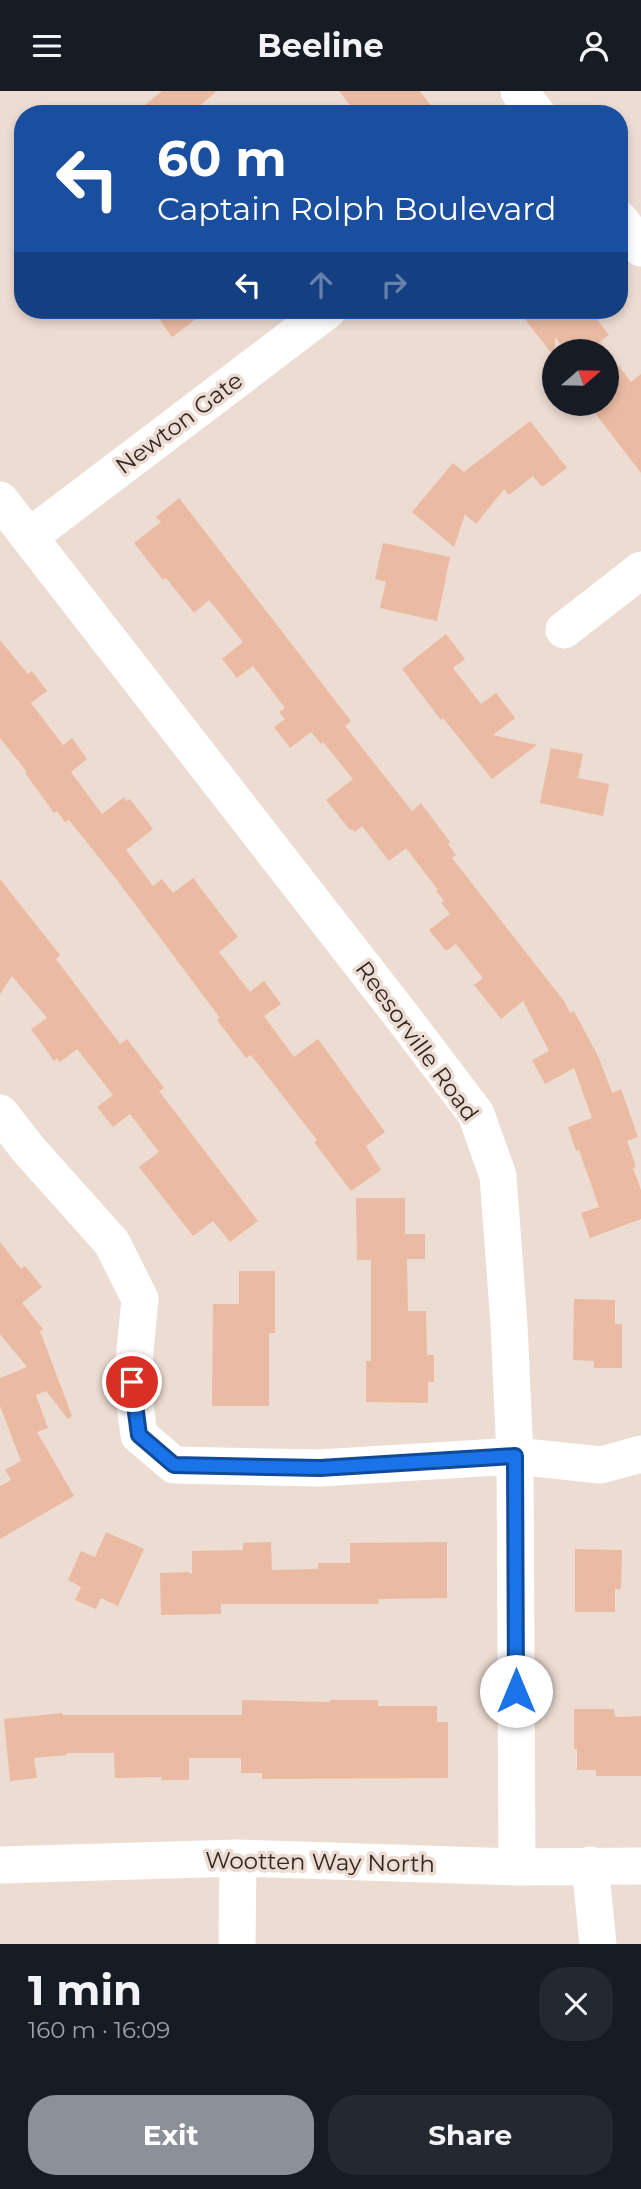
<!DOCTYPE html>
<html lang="en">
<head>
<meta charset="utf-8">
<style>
	body { margin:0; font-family:Montserrat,sans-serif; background:#242831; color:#f1f3f6; height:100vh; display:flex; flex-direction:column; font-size:26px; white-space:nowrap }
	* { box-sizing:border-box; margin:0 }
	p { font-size:23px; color:#9ea1a6 }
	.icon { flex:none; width:38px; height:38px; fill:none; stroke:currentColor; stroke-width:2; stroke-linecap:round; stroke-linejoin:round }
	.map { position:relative; height:1853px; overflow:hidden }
	.sheet { display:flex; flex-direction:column; background:#171b24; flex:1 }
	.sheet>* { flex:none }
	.hud { position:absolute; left:14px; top:14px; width:614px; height:214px; border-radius:28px; box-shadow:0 4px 10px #0003; background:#1a4fa0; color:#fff; overflow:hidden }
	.needle { width:46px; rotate:70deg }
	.buttons { position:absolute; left:542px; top:248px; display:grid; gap:14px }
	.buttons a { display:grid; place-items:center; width:77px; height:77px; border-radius:50%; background:#171b24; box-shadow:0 4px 10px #0003; font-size:35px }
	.pin { position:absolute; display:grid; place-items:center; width:60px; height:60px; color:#fff; margin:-30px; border:4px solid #fff; border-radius:50%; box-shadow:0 2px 7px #0007 }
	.me { position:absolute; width:77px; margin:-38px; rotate:0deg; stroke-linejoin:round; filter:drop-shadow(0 0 5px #0008) }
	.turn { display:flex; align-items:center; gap:24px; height:147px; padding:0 28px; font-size:32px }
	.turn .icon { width:91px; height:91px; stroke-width:2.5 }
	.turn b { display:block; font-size:49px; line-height:60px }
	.lanes { display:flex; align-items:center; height:66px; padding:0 28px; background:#0003; justify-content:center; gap:35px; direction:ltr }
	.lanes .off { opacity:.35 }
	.round { display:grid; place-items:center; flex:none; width:74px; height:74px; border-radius:28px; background:#242831 }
	.headline { display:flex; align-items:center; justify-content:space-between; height:119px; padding:0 28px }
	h1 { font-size:42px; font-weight:700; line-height:52px }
	.primary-button { display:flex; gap:14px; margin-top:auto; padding:14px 28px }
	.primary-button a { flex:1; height:80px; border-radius:28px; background:#8c9099; color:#fff; font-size:28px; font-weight:700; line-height:80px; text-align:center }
	.primary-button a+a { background:#242831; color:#f1f3f6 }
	header { display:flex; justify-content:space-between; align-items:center; height:91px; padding:0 28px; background:#171b24; font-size:32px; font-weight:700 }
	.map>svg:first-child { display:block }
	.building { fill:#eabba2 }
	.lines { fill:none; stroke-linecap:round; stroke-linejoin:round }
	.minor { stroke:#fff; stroke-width:37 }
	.route-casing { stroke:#114b97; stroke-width:18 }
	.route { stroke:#1a73e8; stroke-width:12 }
	.labels { text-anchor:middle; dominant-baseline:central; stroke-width:7; stroke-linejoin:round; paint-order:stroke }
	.street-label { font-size:23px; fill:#2e2724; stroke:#eddcd2 }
</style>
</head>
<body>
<header><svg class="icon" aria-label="menu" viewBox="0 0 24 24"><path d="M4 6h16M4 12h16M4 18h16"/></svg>Beeline<svg class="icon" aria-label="person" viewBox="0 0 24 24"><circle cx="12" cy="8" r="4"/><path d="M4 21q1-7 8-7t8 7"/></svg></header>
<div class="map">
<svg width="641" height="1853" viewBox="0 0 641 1853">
	<rect width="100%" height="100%" fill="#eddcd2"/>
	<path class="building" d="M 162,0 L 217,0 L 190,23 L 134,23 Z
		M 339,0 L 420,0 L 437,23 L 357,23 Z
		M 153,219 L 208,219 L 172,246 Z
		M 518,219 L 569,219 L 576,228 L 590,219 L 609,244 L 600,251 L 631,291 L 641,283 L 641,382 L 595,322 L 607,313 L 607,261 L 566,261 L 555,246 L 555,267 Z
		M 530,330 L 567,377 L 542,396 L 533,385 L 509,404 L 504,398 L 476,433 L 465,423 L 454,456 L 412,421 L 453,372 L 464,381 Z
		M 179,407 L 351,630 L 345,635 L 412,720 L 421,712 L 450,751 L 448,753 L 456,764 L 452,767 L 564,910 L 570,922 L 574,920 L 599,967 L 612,1002 L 621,998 L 638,1046 L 627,1050 L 636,1076 L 633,1077 L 641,1099 L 641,1128 L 590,1147 L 581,1122 L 599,1116 L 579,1059 L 576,1060 L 568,1036 L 592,1027 L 574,977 L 545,993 L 532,969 L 549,960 L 523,910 L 501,928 L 474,894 L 483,887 L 456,853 L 446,860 L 429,839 L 450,823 L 441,812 L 444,810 L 436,800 L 438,799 L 406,757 L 389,770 L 362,735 L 355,741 L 352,738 L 350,739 L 326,709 L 353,688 L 323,651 L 321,653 L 311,641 L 290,657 L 274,636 L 285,628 L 279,621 L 285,617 L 253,575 L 237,587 L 222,568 L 243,551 L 209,509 L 194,522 L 166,487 L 163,489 L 134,452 L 161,431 L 156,426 Z
		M 383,452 L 450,466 L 437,530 L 380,517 L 386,491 L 375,488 Z
		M 446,543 L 465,568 L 453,577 L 481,613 L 496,602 L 515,627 L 493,644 L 537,654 L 492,688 L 443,627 L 441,629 L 402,578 Z
		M 0,549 L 28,583 L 32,580 L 47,600 L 31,612 L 63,654 L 72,647 L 87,668 L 71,681 L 102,723 L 124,706 L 126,710 L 130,708 L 153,738 L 126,759 L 153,795 L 162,788 L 173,802 L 193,787 L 238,846 L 219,861 L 250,901 L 264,890 L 281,913 L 264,925 L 294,966 L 318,948 L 385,1041 L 366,1055 L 381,1079 L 351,1100 L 314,1051 L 317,1049 L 251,964 L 246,967 L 217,929 L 220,927 L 117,789 L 69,729 L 65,731 L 57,720 L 54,722 L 25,682 L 27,681 L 0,647 Z
		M 551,657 L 583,663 L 578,687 L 609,693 L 603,725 L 540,712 Z
		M 0,788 L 60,864 L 56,868 L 120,953 L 127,948 L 164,997 L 159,1000 L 258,1130 L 230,1151 L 213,1130 L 193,1145 L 139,1076 L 159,1061 L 130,1023 L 113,1036 L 97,1016 L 113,1004 L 77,958 L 60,971 L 57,967 L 54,970 L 31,938 L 47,927 L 12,885 L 0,903 Z
		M 356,1107 L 405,1107 L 405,1143 L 425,1143 L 425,1168 L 407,1168 L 408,1220 L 426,1220 L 427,1264 L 434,1264 L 434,1291 L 428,1291 L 428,1312 L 366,1311 L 366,1270 L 371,1270 L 371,1169 L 357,1169 Z
		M 0,1151 L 21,1178 L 25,1175 L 42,1196 L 22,1212 L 43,1238 L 40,1240 L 72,1325 L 68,1328 L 46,1300 L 36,1304 L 48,1337 L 37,1341 L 74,1405 L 0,1448 L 0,1395 L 11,1389 L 5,1379 L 21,1370 L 0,1315 L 0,1287 L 27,1276 L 0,1243 Z
		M 239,1180 L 275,1180 L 275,1242 L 269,1242 L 269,1315 L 212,1315 L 213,1213 L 239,1213 Z
		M 574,1208 L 615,1209 L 615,1233 L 622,1233 L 622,1277 L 594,1277 L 594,1270 L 573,1269 Z
		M 106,1441 L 144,1458 L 118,1515 L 101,1507 L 96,1518 L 75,1509 L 81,1496 L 68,1489 L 81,1460 L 95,1466 Z
		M 271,1451 L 272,1479 L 318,1478 L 318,1472 L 350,1472 L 350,1452 L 447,1451 L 447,1507 L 378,1508 L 379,1513 L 221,1513 L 221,1523 L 161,1524 L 160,1482 L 188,1481 L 192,1483 L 192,1460 L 243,1459 L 243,1452 Z
		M 575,1458 L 622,1459 L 621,1498 L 615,1498 L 615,1521 L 575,1521 Z
		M 242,1609 L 330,1611 L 330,1609 L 378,1609 L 378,1615 L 437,1615 L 437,1631 L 448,1631 L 448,1687 L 262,1688 L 262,1682 L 241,1682 L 241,1667 L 189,1667 L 189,1689 L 161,1689 L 162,1686 L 115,1687 L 114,1662 L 66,1662 L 67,1664 L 34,1667 L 37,1687 L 10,1690 L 4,1628 L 62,1622 L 63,1624 L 242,1624 Z
		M 574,1618 L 614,1618 L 615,1626 L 641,1625 L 641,1685 L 596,1685 L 596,1679 L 577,1679 L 577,1658 L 574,1658 Z"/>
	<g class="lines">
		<path class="minor" d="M 519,0 L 537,23
			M 620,129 L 641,157
			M 0,409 L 404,928 L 476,1023 L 498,1085 L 509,1233 L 515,1365 L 517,1776
			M 29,446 L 328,219
			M 564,539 L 641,479
			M 0,1022 L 29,1059 L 112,1152 L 140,1208 L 132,1291 L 139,1344 L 174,1374 L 320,1377 L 515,1365 L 601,1374 L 641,1363
			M 0,1774 L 238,1767 L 517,1776 L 641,1775
			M 590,1774 L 598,1853
			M 237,1853 L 238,1767"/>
	</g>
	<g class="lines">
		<g class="route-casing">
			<path id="route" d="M 132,1291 L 139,1344 L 174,1374 L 320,1377 L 515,1365 L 516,1600"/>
		</g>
		<use href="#route" class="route"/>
	</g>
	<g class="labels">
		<g class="street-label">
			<text transform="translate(179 332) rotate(-37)">Newton Gate</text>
			<text transform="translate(417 950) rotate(54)">Reesorville Road</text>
			<text transform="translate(320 1771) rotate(1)">Wootten Way North</text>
		</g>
	</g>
</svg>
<div class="buttons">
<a><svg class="needle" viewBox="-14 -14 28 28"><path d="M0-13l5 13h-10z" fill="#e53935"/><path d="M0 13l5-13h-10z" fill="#9ea1a6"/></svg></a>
</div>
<div class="pin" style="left:132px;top:1291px;background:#d93025"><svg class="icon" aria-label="arrive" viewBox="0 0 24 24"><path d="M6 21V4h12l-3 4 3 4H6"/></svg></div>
<svg class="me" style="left:516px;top:1600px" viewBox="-20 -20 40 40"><circle r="19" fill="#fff"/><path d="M0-13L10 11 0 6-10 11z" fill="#1a73e8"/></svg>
<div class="hud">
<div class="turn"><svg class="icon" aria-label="left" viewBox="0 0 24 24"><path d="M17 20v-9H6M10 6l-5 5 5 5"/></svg><div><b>60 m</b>Captain Rolph Boulevard</div></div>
<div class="lanes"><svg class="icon" aria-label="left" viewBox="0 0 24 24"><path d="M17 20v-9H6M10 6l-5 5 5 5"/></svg><svg class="icon off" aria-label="ahead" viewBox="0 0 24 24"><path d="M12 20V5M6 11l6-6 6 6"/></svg><svg class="icon off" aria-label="right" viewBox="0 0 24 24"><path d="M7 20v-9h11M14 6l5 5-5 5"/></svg></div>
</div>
</div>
<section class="sheet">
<div class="headline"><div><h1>1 min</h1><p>160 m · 16:09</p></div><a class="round"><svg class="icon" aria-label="close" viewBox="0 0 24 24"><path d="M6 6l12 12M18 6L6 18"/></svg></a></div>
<div class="primary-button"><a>Exit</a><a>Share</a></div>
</section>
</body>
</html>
